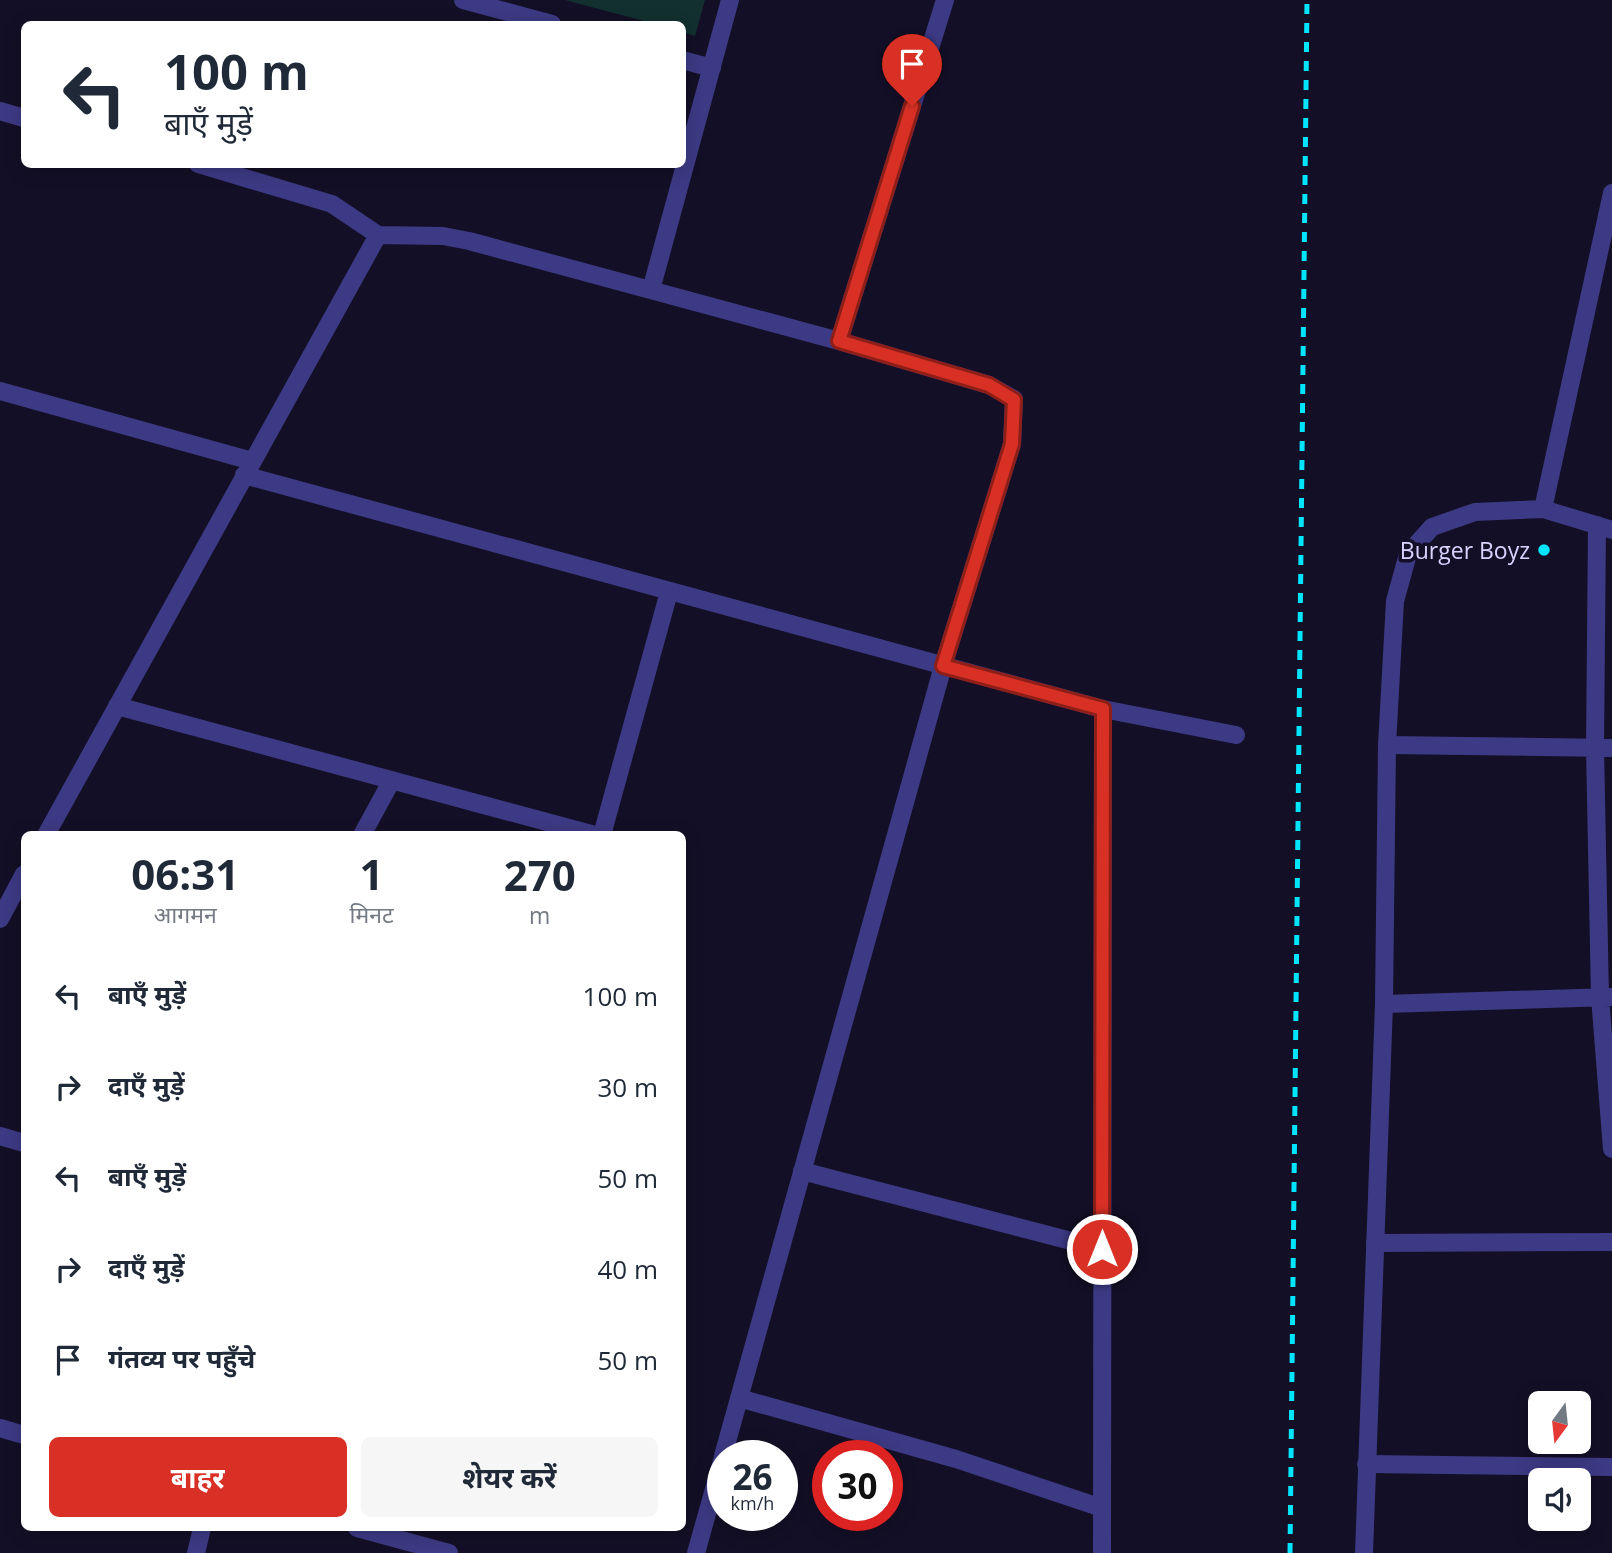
<!DOCTYPE html>
<html lang="hi">
<head>
<meta charset="utf-8">
<style>
	body { margin:0; font-family:"Open Sans","Noto Sans Devanagari",sans-serif; background:#f6f6f7; color:#1f2937; height:100vh; display:flex; flex-direction:column; font-size:26px; white-space:nowrap }
	* { box-sizing:border-box; margin:0 }
	p { font-size:23px; color:#747a83 }
	.icon { flex:none; width:38px; height:38px; fill:none; stroke:currentColor; stroke-width:2; stroke-linecap:round; stroke-linejoin:round }
	.map { position:relative; flex:1; overflow:hidden }
	.drawer { position:absolute; left:21px; top:831px; width:665px; height:700px; display:flex; flex-direction:column; background:#fff; border-radius:10px; box-shadow:0 4px 18px #0003 }
	.drawer>* { flex:none }
	.top-card { position:absolute; left:21px; top:21px; width:665px; height:147px; border-radius:10px; box-shadow:0 4px 18px #0003; background:#fff; color:#1f2937; overflow:hidden }
	.needle { width:46px; rotate:195deg }
	.buttons { position:absolute; left:1528px; top:1391px; display:grid; gap:14px }
	.buttons a { display:grid; place-items:center; width:63px; height:63px; border-radius:10px; background:#fff; box-shadow:0 4px 18px #0003; font-size:35px }
	.speed { position:absolute; left:707px; top:1440px; display:flex; gap:14px; font-size:35px; font-weight:700; text-align:center }
	.speed>* { display:grid; place-content:center; width:91px; height:91px; border-radius:50%; background:#fff; box-shadow:0 4px 18px #0003; line-height:1 }
	.speed small { font-size:18px; font-weight:400 }
	.speed .limit { border:10px solid #d22; background:#fff; color:#111 }
	.pin { position:absolute; display:grid; place-items:center; width:60px; height:60px; color:#fff; margin:-72px -30px; border-radius:50% 50% 50% 0; rotate:-45deg; box-shadow:0 0 7px #0007 }
	.pin .icon { rotate:45deg }
	.me { position:absolute; width:77px; margin:-38px; rotate:0deg; stroke-linejoin:round; filter:drop-shadow(0 0 5px #0008) }
	.turn { display:flex; align-items:center; gap:24px; height:147px; padding:0 28px; font-size:32px }
	.turn .icon { width:91px; height:91px; stroke-width:2.5 }
	.turn b { display:block; font-size:49px; line-height:60px }
	.eta { display:flex; justify-content:space-evenly; align-items:center; height:119px; text-align:center }
	.eta b { font-size:42px; font-weight:700; line-height:49px }
	.button { display:flex; gap:14px; margin-top:auto; padding:14px 28px }
	.button a { flex:1; height:80px; border-radius:10px; background:#d93025; color:#fff; font-size:28px; font-weight:700; line-height:80px; text-align:center }
	.button a+a { background:#f6f6f7; color:#1f2937 }
	ul { padding:0; list-style:none }
	li { display:flex; align-items:center; gap:21px; height:91px; padding:0 28px }
	li div { flex:1 }
	li b { display:block; font-size:26px }
	li em { font-style:normal }
	.map>svg:first-child { display:block }
	.green { fill:#12302f }
	.lines { fill:none; stroke-linecap:round; stroke-linejoin:round }
	.minor { stroke:#3d3a85; stroke-width:18 }
	.tertiary { stroke:#3d3a85; stroke-width:18 }
	.rail { stroke:#00e5ff; stroke-width:5; stroke-dasharray:10 9; stroke-linecap:butt }
	.route-casing { stroke:#8d1f18; stroke-width:18 }
	.route { stroke:#d93025; stroke-width:12 }
	.poi-dot { fill:#00e5ff; stroke:#130f26; stroke-width:2.5 }
	.labels { text-anchor:middle; dominant-baseline:central; stroke-width:7; stroke-linejoin:round; paint-order:stroke }
	.poi-label { font-size:23px; fill:#d9d4ff; stroke:#130f26; text-anchor:end }
</style>
</head>
<body>
<div class="map">
<svg width="1612" height="1553" viewBox="0 0 1612 1553">
	<rect width="100%" height="100%" fill="#130f26"/>
	<path class="green" d="M 565,0 L 705,0 L 695,36 L 683,32 L 682,24 L 655,24 Z"/>
	<g class="lines">
		<path class="minor" d="M 463,0 L 552,24
			M 682,60 L 712,68
			M 0,111 L 24,118
			M 198,164 L 332,204 L 378,235 L 443,236 L 469,241 L 839,341 L 989,385 L 1014,399 L 1012,444 L 943,666 L 723,1456
			M 651,290 L 730,0
			M 839,341 L 945,0
			M 0,391 L 252,461
			M 244,475 L 1103,709 L 1236,735
			M 1597,525 L 1595,748 L 1600,997 L 1612,1149
			M 117,706 L 595,835
			M 1387,745 L 1612,748
			M 46,835 L 378,235
			M 362,835 L 392,780
			M 602,835 L 669,592
			M 0,919 L 24,874
			M 1384,1004 L 1611,997
			M 0,1136 L 24,1143
			M 802,1171 L 1102,1249
			M 1375,1243 L 1612,1242
			M 739,1398 L 956,1459 L 1102,1508
			M 0,1428 L 24,1435
			M 1366,1464 L 1612,1467
			M 357,1528 L 449,1553
			M 196,1553 L 202,1528
			M 696,1553 L 723,1457
			M 1102,1553 L 1103,709"/>
		<path class="tertiary" d="M 1543,509 L 1612,193
			M 1364,1553 L 1384,1004 L 1387,745 L 1395,601 L 1408,554 L 1432,527 L 1475,512 L 1543,509 L 1612,530"/>
		<path class="rail" d="M 1290,1553 L 1307,0"/>
	</g>
	<g class="lines">
		<g class="route-casing">
			<path id="route" d="M 912,106 L 839,341 L 989,385 L 1014,400 L 1012,444 L 943,666 L 1103,709 L 1102,1249"/>
		</g>
		<use href="#route" class="route"/>
	</g>
	<circle class="poi-dot" cx="1544" cy="550" r="7"/>
	<g class="labels">
		<g class="poi-label">
			<text x="1530" y="550">Burger Boyz</text>
		</g>
	</g>
</svg>
<div class="buttons">
<a><svg class="needle" viewBox="-14 -14 28 28"><path d="M0-13l5 13h-10z" fill="#e53935"/><path d="M0 13l5-13h-10z" fill="#747a83"/></svg></a>
<a><svg class="icon" aria-label="sound" viewBox="0 0 24 24"><path d="M4 9h4l5-4v14l-5-4H4zM17 9q2 3 0 6"/></svg></a>
</div>
<div class="speed"><div>26<small>km/h</small></div><div class="limit">30</div></div>
<div class="pin" style="left:912px;top:106px;background:#d93025"><svg class="icon" aria-label="arrive" viewBox="0 0 24 24"><path d="M6 21V4h12l-3 4 3 4H6"/></svg></div>
<svg class="me" style="left:1102px;top:1249px" viewBox="-20 -20 40 40"><circle r="17" fill="#d93025" stroke="#fff" stroke-width="3"/><path d="M0-11L8 9 0 5-8 9z" fill="#fff"/></svg>
<div class="top-card">
<div class="turn"><svg class="icon" aria-label="left" viewBox="0 0 24 24"><path d="M17 20v-9H6M10 6l-5 5 5 5"/></svg><div><b>100 m</b>बाएँ मुड़ें</div></div>
</div>
<section class="drawer">
<div class="eta">
<div><b>06:31</b><p>आगमन</p></div>
<div><b>1</b><p>मिनट</p></div>
<div><b>270</b><p>m</p></div>
</div>
<ul>
<li><svg class="icon" aria-label="left" viewBox="0 0 24 24"><path d="M17 20v-9H6M10 6l-5 5 5 5"/></svg><div><b>बाएँ मुड़ें</b></div><em>100 m</em></li>
<li><svg class="icon" aria-label="right" viewBox="0 0 24 24"><path d="M7 20v-9h11M14 6l5 5-5 5"/></svg><div><b>दाएँ मुड़ें</b></div><em>30 m</em></li>
<li><svg class="icon" aria-label="left" viewBox="0 0 24 24"><path d="M17 20v-9H6M10 6l-5 5 5 5"/></svg><div><b>बाएँ मुड़ें</b></div><em>50 m</em></li>
<li><svg class="icon" aria-label="right" viewBox="0 0 24 24"><path d="M7 20v-9h11M14 6l5 5-5 5"/></svg><div><b>दाएँ मुड़ें</b></div><em>40 m</em></li>
<li><svg class="icon" aria-label="arrive" viewBox="0 0 24 24"><path d="M6 21V4h12l-3 4 3 4H6"/></svg><div><b>गंतव्य पर पहुँचे</b></div><em>50 m</em></li>
</ul>
<div class="button"><a>बाहर</a><a>शेयर करें</a></div>
</section>
</div>
</body>
</html>
